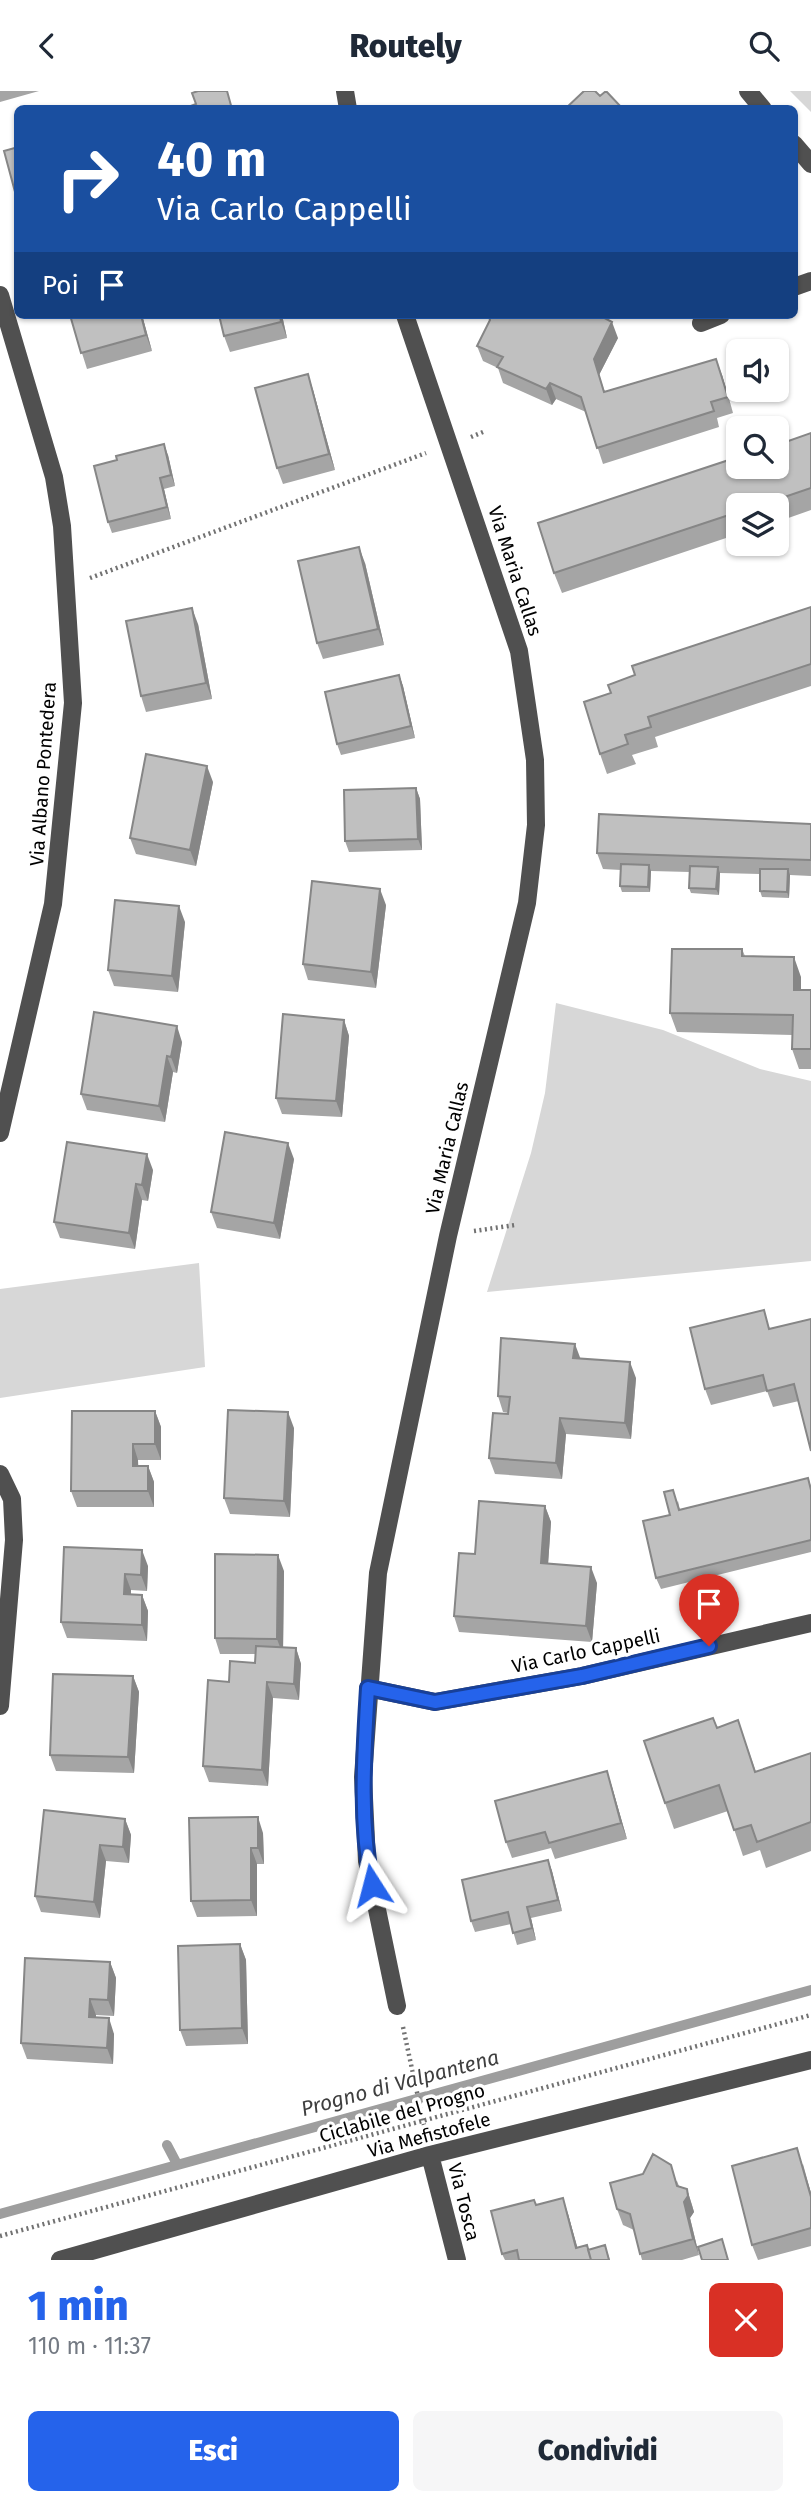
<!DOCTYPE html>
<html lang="it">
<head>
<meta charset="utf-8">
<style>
	body { margin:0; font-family:"Fira Sans",sans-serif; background:#f6f6f7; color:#1f2937; height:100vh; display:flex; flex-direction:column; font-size:26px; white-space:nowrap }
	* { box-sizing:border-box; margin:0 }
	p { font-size:23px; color:#747a83 }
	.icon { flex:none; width:38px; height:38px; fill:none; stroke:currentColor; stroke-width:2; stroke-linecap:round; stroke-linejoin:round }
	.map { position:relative; height:2169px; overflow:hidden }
	.details { display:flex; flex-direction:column; background:#fff; flex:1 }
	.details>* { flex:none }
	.guide { position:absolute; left:14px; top:14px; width:784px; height:214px; border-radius:10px; box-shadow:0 2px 5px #0004; background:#1a4fa0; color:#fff; overflow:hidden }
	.tools { position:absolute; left:726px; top:248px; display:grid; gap:14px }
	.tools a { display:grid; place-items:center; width:63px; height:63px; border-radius:10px; background:#fff; box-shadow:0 2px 5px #0004; font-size:35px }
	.pin { position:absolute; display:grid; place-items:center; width:60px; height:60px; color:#fff; margin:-72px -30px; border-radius:50% 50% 50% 0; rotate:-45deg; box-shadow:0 0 7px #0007 }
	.pin .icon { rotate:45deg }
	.me { position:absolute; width:77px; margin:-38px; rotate:351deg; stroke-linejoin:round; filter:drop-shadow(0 0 5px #0008) }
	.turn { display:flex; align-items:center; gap:24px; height:147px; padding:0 28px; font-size:32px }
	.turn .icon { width:91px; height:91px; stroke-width:2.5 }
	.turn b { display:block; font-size:49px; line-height:60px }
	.then { display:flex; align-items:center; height:66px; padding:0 28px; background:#0003; gap:14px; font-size:26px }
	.round { display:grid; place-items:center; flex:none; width:74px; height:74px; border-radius:10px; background:#f6f6f7 }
	.summary { display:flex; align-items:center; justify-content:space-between; height:119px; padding:0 28px }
	h1 { font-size:42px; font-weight:800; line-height:52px; color:#2563eb }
	.cta { display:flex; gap:14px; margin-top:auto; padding:14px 28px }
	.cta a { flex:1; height:80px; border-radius:10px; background:#2563eb; color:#fff; font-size:28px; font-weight:800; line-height:80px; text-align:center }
	.cta a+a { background:#f6f6f7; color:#1f2937 }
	header { display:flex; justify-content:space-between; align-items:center; height:91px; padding:0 28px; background:#fff; font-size:32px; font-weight:800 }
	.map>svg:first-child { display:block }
	.green { fill:#d7d7d7 }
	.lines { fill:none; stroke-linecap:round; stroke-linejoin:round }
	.stream { stroke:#9e9e9e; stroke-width:10 }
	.path { stroke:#727272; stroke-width:4.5; stroke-dasharray:2 3.5; stroke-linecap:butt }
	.minor { stroke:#505050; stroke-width:18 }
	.wall { fill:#a5a5a5 }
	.shaded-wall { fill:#868686 }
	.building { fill:#c0c0c0; stroke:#868686; stroke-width:2 }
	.route-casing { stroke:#184099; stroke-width:18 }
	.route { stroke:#2563eb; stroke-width:12 }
	.labels { text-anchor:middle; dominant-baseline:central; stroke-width:7; stroke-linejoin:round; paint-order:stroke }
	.street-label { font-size:19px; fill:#000; stroke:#fff }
	.water-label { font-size:21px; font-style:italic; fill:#3f3f3f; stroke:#fff }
</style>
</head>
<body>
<header><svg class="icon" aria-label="back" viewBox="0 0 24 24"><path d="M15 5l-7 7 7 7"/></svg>Routely<svg class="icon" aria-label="search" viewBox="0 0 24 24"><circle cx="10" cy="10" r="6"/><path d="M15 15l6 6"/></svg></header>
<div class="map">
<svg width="811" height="2169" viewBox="0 0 811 2169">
	<rect width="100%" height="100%" fill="#fff"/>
	<path class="green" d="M 790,0 L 811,0 L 811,21 Z
		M 556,912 L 663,939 L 760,978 L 811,990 L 811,1170 L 487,1201 L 531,1062 L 545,1002 Z
		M 199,1172 L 205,1276 L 0,1307 L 0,1198 Z"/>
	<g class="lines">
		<path class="stream" d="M 167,2054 L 177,2073
			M 0,2123 L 811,1899"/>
		<path class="path" d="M 471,346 L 483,341
			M 90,487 L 426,362
			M 474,1140 L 515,1134
			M 403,1936 L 424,2034
			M 0,2145 L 811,1924"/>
		<path class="minor" d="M 345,0 L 348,18
			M 748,0 L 763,18
			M 794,53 L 811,73
			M 794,196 L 811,190
			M 0,204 L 54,386 L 62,435 L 73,612 L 53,813 L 0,1042
			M 701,232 L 721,224
			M 0,1383 L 12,1408 L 14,1449 L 0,1615
			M 368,1597 L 435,1611 L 582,1585 L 811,1532
			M 397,1915 L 367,1770 L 363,1686 L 378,1482 L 448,1145 L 527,812 L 536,734 L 535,669 L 519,560 L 405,224
			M 430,2064 L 457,2169
			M 60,2169 L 430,2064 L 811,1969"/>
	</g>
	<path class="wall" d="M 0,0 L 39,0 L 0,11 Z
		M 70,224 L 142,224 L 152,260 L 87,278 Z
		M 219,224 L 282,224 L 287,247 L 230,261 L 224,245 Z
		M 490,229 L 618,247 L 599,284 L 604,301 L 722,284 L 733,322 L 717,327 L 719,336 L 603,373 L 586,321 L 556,308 L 552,314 L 503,292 L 498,277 L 483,270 L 477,255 Z
		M 313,299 L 335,379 L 283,393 L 277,377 Z
		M 811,342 L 811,419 L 777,431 L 777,415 L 738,415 L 738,443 L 562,502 L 554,482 Z
		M 168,364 L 175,395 L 164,398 L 171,428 L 112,442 L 108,431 Z
		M 365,472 L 384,554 L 323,568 L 317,552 Z
		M 811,516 L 811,595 L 655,646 L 658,656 L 632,664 L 636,673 L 607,683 L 600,663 L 611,603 L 608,594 L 635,584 Z
		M 198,533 L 212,608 L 146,621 L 141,605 Z
		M 399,584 L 403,595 L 415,647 L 341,664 L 337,653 Z
		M 213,691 L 196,775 L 136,763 L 130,747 Z
		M 416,697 L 420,708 L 422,759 L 349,761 L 345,750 Z
		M 811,733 L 811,785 L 790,784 L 789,807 L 762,806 L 760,800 L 760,783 L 720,782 L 719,804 L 691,802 L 689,797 L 690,781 L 651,780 L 650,801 L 622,801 L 620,795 L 621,779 L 603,778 L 597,762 Z
		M 386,814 L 376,897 L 308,889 L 303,873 Z
		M 185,831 L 178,901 L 114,895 L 108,879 Z
		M 742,858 L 745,865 L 801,886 L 801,899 L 811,899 L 811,978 L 799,978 L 792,958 L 793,944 L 677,941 L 670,922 Z
		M 344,929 L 349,945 L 342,1026 L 282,1023 L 276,1007 Z
		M 182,951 L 177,982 L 173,981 L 165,1031 L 87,1019 L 81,1003 Z
		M 294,1068 L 280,1148 L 217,1137 L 211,1121 Z
		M 153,1079 L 148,1110 L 142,1109 L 135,1158 L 60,1147 L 54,1131 Z
		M 811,1228 L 799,1310 L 773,1316 L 767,1300 L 711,1314 L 705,1298 L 771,1238 Z
		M 580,1267 L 636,1287 L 631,1348 L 566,1343 L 562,1388 L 495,1383 L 489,1367 L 509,1322 L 503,1321 L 498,1305 Z
		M 155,1320 L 161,1336 L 161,1369 L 138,1369 L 138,1375 L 148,1375 L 154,1391 L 154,1416 L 77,1416 L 71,1400 Z
		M 294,1337 L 290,1426 L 230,1423 L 224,1407 Z
		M 808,1387 L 811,1395 L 811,1461 L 661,1498 L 656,1487 L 670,1424 L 678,1410 L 680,1419 Z
		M 545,1415 L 551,1431 L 548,1473 L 597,1492 L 592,1551 L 459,1541 L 454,1525 L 475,1463 Z
		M 64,1456 L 148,1475 L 147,1500 L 131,1499 L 131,1504 L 142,1504 L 148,1520 L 147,1550 L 67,1547 L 61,1531 Z
		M 284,1480 L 283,1556 L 296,1557 L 301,1573 L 299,1609 L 273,1607 L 268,1695 L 209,1691 L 203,1675 L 229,1591 L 255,1572 L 255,1563 L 220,1563 L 215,1547 Z
		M 133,1585 L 139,1601 L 134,1682 L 56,1680 L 50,1664 Z
		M 717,1637 L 747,1655 L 756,1681 L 811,1662 L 811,1760 L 766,1777 L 760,1759 L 743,1765 L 728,1720 L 674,1738 L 665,1712 Z
		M 607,1680 L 612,1696 L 627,1748 L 555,1768 L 551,1757 L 512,1767 L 506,1751 Z
		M 125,1728 L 131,1744 L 129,1772 L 106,1770 L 100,1827 L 41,1821 L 35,1805 Z
		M 263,1742 L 264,1773 L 257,1773 L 257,1825 L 197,1826 L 191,1810 Z
		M 548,1769 L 552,1780 L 562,1820 L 531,1827 L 536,1849 L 517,1854 L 511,1833 L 475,1841 L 471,1830 Z
		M 240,1853 L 246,1869 L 248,1953 L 186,1955 L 180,1939 Z
		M 110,1871 L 116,1887 L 114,1925 L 96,1924 L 96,1927 L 114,1943 L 113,1973 L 27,1968 L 21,1952 Z
		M 803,2073 L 811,2102 L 811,2155 L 758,2169 L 752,2154 Z
		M 677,2090 L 679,2095 L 687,2098 L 692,2114 L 694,2121 L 690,2127 L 699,2164 L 682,2169 L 642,2169 L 634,2139 L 623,2134 L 617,2118 Z
		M 536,2114 L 568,2123 L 577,2156 L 588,2159 L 605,2154 L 610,2169 L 505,2169 L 502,2163 Z"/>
	<path class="shaded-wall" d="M 141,224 L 142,224 L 152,260 L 146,244 Z
		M 280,224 L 282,224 L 287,247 L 281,231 Z
		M 612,231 L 618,247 L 599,284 L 610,317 L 594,268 Z
		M 716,268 L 722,284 L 733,322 L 728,306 Z
		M 308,283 L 313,299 L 335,379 L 329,363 Z
		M 550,292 L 556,308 L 552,314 L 546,298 Z
		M 164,353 L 168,364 L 175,395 L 171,384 Z
		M 160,387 L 164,398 L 171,428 L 167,416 Z
		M 359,456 L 365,472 L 384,554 L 378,538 Z
		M 192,517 L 198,533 L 212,608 L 206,592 Z
		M 399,584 L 403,595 L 415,647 L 411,635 Z
		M 207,675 L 213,691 L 196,775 L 190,759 Z
		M 416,697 L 420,708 L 422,759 L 418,748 Z
		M 649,774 L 651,780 L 650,801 L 648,796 Z
		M 718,776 L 720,782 L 719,804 L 716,798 Z
		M 788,778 L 790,784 L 789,807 L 787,801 Z
		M 380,798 L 386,814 L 376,897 L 371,881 Z
		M 179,815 L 185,831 L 178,901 L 172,885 Z
		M 794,866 L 801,886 L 801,919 L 794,899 Z
		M 344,929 L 349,945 L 342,1026 L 336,1010 Z
		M 177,935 L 182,951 L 177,982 L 171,966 Z
		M 167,965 L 173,981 L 165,1031 L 159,1015 Z
		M 288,1052 L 294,1068 L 280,1148 L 274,1132 Z
		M 147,1063 L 153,1079 L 148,1110 L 142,1094 Z
		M 136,1093 L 142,1109 L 135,1158 L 129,1142 Z
		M 575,1253 L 581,1269 L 573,1267 Z
		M 630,1271 L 636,1287 L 631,1348 L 625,1332 Z
		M 155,1320 L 161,1336 L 161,1369 L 155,1353 Z
		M 288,1321 L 294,1337 L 290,1426 L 284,1410 Z
		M 560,1327 L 566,1343 L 562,1388 L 556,1372 Z
		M 133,1353 L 138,1369 L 139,1391 L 133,1375 Z
		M 148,1375 L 154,1391 L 154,1416 L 148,1400 Z
		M 545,1415 L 551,1431 L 547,1488 L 541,1472 Z
		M 142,1459 L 148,1475 L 147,1500 L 141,1484 Z
		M 278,1464 L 284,1480 L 283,1564 L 277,1548 Z
		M 591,1476 L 597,1492 L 592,1551 L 586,1535 Z
		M 125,1483 L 131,1499 L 130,1519 L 124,1503 Z
		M 142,1504 L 148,1520 L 147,1550 L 142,1534 Z
		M 296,1557 L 301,1573 L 299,1609 L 294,1593 Z
		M 133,1585 L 139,1601 L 134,1682 L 128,1666 Z
		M 267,1591 L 273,1607 L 268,1695 L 262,1679 Z
		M 607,1680 L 612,1696 L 627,1748 L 621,1732 Z
		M 258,1726 L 263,1742 L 264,1773 L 258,1757 Z
		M 125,1728 L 131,1744 L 129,1772 L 123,1756 Z
		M 100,1754 L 106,1770 L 100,1827 L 94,1811 Z
		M 251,1757 L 257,1773 L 257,1825 L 251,1809 Z
		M 548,1769 L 552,1780 L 562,1820 L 558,1809 Z
		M 527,1816 L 531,1827 L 536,1849 L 532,1837 Z
		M 240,1853 L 246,1869 L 248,1953 L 242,1937 Z
		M 110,1871 L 116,1887 L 114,1925 L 108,1909 Z
		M 90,1908 L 96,1924 L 95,1942 L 89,1926 Z
		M 109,1927 L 114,1943 L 113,1973 L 107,1957 Z
		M 797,2057 L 811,2102 L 811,2106 Z
		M 687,2098 L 694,2121 L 690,2127 L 699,2164 L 693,2148 L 684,2111 Z
		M 563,2107 L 568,2123 L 581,2169 L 576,2157 Z"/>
	<path class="building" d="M 198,0 L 227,0 L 232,18 L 183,18 L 196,13 L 192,2 Z
		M 584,0 L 595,0 L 600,5 L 606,0 L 623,18 L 565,18 Z
		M 18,56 L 18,112 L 4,60 Z
		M 70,224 L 141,224 L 146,244 L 81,262 Z
		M 219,224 L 280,224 L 281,231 L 224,245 Z
		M 488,224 L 599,224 L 612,231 L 594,268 L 604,301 L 716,268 L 728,306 L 711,311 L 714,320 L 597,357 L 581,306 L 550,292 L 546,298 L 497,276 L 503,266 L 477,255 L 490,229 Z
		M 308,283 L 329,363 L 277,377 L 255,297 Z
		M 811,342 L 811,397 L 758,415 L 738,415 L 738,421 L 554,482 L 538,432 L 738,366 L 738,376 L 777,376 L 777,354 Z
		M 164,353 L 171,384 L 160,387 L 167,416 L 108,431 L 94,375 L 117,369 L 116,365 Z
		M 359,456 L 378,538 L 317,552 L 298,470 Z
		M 811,516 L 811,573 L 648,626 L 651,636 L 625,644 L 628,653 L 600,663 L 584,611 L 611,602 L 608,594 L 635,584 L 632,575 Z
		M 192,517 L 206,592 L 141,605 L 126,530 Z
		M 399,584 L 411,635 L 337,653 L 325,601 Z
		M 146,663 L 207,675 L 190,759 L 130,747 Z
		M 416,697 L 418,748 L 345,750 L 344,699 Z
		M 599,723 L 811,733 L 811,769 L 597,762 Z
		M 621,773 L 649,774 L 648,796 L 620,795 Z
		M 690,775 L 718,776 L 716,798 L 689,797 Z
		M 760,778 L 788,778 L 787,801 L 760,800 Z
		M 312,790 L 380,798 L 371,881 L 303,873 Z
		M 115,809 L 179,815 L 172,885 L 108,879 Z
		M 672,858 L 742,858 L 742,865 L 794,866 L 794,899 L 811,899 L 811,958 L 792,958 L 793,924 L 670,922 Z
		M 94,921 L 177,935 L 171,966 L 167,965 L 159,1015 L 81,1003 Z
		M 283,923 L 344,929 L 336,1010 L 276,1007 Z
		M 225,1041 L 288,1052 L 274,1132 L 211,1121 Z
		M 67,1051 L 147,1063 L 142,1094 L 136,1093 L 129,1142 L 54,1131 Z
		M 764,1219 L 769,1238 L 811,1228 L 811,1360 L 794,1293 L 767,1300 L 763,1284 L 705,1298 L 690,1237 Z
		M 501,1247 L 575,1253 L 573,1267 L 630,1271 L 625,1332 L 560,1327 L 556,1372 L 489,1367 L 493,1322 L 508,1323 L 510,1306 L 498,1305 Z
		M 228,1319 L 288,1321 L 284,1410 L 224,1407 Z
		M 72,1320 L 155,1320 L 155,1353 L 133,1353 L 133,1375 L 148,1375 L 148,1400 L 71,1400 Z
		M 808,1387 L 811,1399 L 811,1449 L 656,1487 L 643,1430 L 670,1424 L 664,1401 L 673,1399 L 679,1419 Z
		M 479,1410 L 545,1415 L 541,1472 L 591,1476 L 586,1535 L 454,1525 L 459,1462 L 475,1463 Z
		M 64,1456 L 142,1459 L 141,1484 L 125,1483 L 124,1503 L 142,1504 L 142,1534 L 61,1531 Z
		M 215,1463 L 278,1464 L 277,1548 L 215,1547 Z
		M 256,1555 L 296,1557 L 294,1593 L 267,1591 L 262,1679 L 203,1675 L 208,1589 L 229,1591 L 230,1570 L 255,1572 Z
		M 53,1583 L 133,1585 L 128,1666 L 50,1664 Z
		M 713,1627 L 717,1637 L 738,1629 L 755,1681 L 811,1662 L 811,1731 L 757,1751 L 751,1734 L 734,1739 L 719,1694 L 665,1712 L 644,1650 Z
		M 607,1680 L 621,1732 L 549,1752 L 545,1741 L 506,1751 L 495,1710 Z
		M 44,1719 L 125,1728 L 123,1756 L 100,1754 L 94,1811 L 35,1805 Z
		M 258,1726 L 258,1757 L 251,1757 L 251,1809 L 191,1810 L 189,1727 Z
		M 548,1769 L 558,1809 L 527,1816 L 532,1837 L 513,1842 L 508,1821 L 471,1830 L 462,1789 Z
		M 240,1853 L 242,1937 L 180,1939 L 178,1855 Z
		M 25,1867 L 110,1871 L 108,1909 L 90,1908 L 89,1926 L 109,1927 L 107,1957 L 21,1952 Z
		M 797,2057 L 811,2106 L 811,2137 L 752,2154 L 732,2075 Z
		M 653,2063 L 671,2074 L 677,2095 L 687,2098 L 688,2105 L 684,2111 L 693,2148 L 640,2163 L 630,2123 L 617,2118 L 610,2092 L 643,2083 Z
		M 563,2107 L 576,2157 L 587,2154 L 591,2169 L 519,2169 L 517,2159 L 502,2163 L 491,2120 L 534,2109 L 536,2114 Z
		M 722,2148 L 728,2169 L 702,2169 L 698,2156 Z
		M 605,2154 L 609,2169 L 591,2169 L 588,2159 Z"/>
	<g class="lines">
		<g class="route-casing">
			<path id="route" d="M 372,1794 C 359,1729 364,1663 368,1597 L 435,1611 L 582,1585 L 709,1555"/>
		</g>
		<use href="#route" class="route"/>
	</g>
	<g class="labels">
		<g class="street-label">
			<text transform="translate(515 480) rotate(72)">Via Maria Callas</text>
			<text transform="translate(43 683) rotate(-86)">Via Albano Pontedera</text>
			<text transform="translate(447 1057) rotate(-77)">Via Maria Callas</text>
			<text transform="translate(586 1560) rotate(-12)">Via Carlo Cappelli</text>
			<text transform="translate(402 2022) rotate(-16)">Ciclabile del Progno</text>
			<text transform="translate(429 2044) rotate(-15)">Via Mefistofele</text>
			<text transform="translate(464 2111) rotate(76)">Via Tosca</text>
		</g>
		<g class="water-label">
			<text transform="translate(400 1992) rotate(-15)">Progno di Valpantena</text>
		</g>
	</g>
</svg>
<div class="tools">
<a><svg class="icon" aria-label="sound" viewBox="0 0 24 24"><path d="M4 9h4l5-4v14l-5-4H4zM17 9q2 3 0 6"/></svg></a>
<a><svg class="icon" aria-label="search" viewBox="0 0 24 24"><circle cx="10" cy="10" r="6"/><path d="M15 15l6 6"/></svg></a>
<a><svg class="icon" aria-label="layers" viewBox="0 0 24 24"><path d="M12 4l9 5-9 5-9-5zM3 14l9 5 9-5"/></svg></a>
</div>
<div class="pin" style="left:709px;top:1555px;background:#d93025"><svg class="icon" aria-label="arrive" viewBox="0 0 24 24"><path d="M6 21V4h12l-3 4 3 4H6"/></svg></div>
<svg class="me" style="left:372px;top:1794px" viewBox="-20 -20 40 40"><path d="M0-17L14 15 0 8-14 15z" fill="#2563eb" stroke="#fff" stroke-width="4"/></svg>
<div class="guide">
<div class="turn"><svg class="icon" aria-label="right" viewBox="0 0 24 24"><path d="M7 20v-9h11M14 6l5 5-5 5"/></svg><div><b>40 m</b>Via Carlo Cappelli</div></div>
<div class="then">Poi<svg class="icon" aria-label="arrive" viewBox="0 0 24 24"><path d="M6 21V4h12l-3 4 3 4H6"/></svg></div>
</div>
</div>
<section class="details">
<div class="summary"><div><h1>1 min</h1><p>110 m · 11:37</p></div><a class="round" style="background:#d93025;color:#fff"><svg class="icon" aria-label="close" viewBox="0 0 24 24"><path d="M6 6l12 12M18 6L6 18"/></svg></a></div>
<div class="cta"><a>Esci</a><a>Condividi</a></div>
</section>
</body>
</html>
